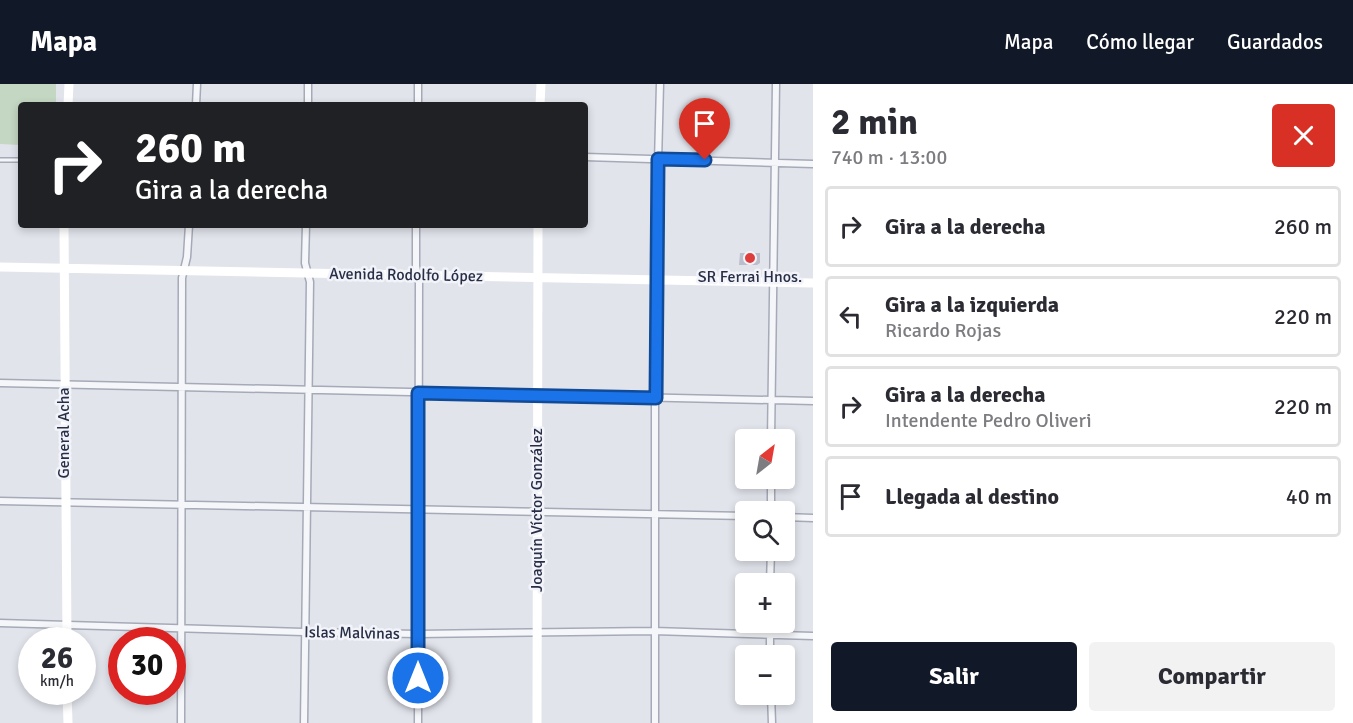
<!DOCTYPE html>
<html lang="es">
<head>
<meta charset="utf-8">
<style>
	body { margin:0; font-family:Signika,sans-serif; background:#f2f2f3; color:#2b2b33; height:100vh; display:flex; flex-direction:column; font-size:22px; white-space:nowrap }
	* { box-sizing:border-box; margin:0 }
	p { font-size:20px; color:#7c7c81 }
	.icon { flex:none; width:33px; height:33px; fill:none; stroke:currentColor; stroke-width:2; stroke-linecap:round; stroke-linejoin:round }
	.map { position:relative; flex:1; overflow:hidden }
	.details { display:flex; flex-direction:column; background:#fff; width:540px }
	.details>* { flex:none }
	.top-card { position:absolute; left:18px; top:18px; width:570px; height:126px; border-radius:6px; box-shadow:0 3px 9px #0003; background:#202124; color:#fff; overflow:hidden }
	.needle { width:39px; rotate:31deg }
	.buttons { position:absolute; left:735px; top:345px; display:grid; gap:12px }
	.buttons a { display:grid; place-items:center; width:60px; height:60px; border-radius:6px; background:#fff; box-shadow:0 3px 9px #0003; font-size:30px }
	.speed { position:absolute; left:18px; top:543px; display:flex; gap:12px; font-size:30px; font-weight:700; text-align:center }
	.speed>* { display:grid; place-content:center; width:78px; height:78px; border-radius:50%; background:#fff; box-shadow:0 3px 9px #0003; line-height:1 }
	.speed small { font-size:15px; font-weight:400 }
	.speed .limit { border:9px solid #d22; background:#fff; color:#111 }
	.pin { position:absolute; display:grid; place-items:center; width:51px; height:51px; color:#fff; margin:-62px -26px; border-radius:50% 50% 50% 0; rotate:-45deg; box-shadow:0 0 6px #0007 }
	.pin .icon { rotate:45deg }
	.me { position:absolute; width:66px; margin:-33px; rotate:0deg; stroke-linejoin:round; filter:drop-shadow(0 0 4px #0008) }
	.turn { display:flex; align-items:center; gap:21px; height:126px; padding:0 18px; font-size:27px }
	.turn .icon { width:78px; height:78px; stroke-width:2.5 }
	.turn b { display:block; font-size:42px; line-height:51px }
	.round { display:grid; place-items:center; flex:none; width:63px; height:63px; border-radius:6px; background:#f2f2f3 }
	.summary { display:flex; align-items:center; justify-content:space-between; height:102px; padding:0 18px }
	h1 { font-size:36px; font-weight:800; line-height:45px }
	.cta { display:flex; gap:12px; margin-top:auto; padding:12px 18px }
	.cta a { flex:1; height:69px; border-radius:6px; background:#111827; color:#fff; font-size:24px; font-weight:800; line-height:69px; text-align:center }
	.cta a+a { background:#f2f2f3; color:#2b2b33 }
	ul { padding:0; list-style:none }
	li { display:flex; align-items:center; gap:18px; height:81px; margin:0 12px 9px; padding:0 6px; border:3px solid #e1e1e2; border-radius:6px }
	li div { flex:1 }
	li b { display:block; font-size:22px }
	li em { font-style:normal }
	header { display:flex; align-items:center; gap:36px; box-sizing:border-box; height:84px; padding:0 30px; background:#111827; color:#fff }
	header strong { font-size:28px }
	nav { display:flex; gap:33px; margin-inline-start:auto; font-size:21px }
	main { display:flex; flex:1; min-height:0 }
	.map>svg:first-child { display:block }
	.green { fill:#c4d7c2 }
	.building { fill:#bbbfcc }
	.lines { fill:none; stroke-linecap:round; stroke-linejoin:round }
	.lane-casing { stroke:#a6aab7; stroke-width:6 }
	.street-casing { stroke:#a6aab7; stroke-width:9 }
	.lane { stroke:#f5f6f9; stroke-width:3 }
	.street { stroke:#f5f6f9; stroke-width:6 }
	.secondary { stroke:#fff; stroke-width:9 }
	.route-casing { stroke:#114b97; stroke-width:15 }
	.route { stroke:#1a73e8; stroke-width:10 }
	.poi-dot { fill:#dd3d3b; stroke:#f2f4f9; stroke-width:2 }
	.labels { text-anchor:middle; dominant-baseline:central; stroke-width:5; stroke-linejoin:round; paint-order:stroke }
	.street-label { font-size:16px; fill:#282e46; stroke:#f2f4f9 }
	.poi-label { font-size:16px; fill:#282e46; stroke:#f2f4f9 }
</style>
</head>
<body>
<header>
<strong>Mapa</strong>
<nav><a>Mapa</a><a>Cómo llegar</a><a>Guardados</a></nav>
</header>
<main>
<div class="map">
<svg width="813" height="639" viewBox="0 0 813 639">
	<rect width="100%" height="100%" fill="#e2e4ec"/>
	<path class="green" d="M 0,0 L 56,0 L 56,21 L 21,21 L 21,61 L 0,60 Z"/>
	<path class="building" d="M 740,169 L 760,169 L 760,179 L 757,181 L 739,181 Z"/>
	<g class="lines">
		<g class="lane-casing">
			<path id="lane" d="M 0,76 L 21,76"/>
		</g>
		<g class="street-casing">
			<path id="street" d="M 196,21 L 197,0
				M 308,21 L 308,0
				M 418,21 L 418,0
				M 585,73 L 813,80
				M 416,141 L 416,182 L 419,198 L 418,639
				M 0,299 L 813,317
				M 771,356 L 776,0
				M 0,417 L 746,432
				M 771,428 L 771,394
				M 784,433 L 813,434
				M 770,500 L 771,466
				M 770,538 L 770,572
				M 0,539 L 303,548 L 418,550 L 654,547 L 813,552
				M 771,610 L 772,639
				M 181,639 L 182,194 L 187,173 L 189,141
				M 304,639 L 310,198 L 305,179 L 306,141
				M 655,639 L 655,196 L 660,0"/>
		</g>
		<use href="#lane" class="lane"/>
		<use href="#street" class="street"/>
		<path class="secondary" d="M 68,21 L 69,0
			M 540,21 L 541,0
			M 64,141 L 67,556
			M 0,183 L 813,199
			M 67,608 L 68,639
			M 537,639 L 538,141"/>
	</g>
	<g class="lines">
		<g class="route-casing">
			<path id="route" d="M 418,594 L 418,309 L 656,314 L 658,75 L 705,76"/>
		</g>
		<use href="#route" class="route"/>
	</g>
	<circle class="poi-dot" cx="750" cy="174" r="6"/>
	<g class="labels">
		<g class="street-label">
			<text transform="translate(406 191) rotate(1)">Avenida Rodolfo López</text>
			<text transform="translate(64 349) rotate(-90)">General Acha</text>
			<text transform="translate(537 426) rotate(-90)">Joaquín Víctor González</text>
			<text transform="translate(352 549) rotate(1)">Islas Malvinas</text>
		</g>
		<g class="poi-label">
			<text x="750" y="193">SR Ferrai Hnos.</text>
		</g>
	</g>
</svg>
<div class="buttons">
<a><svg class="needle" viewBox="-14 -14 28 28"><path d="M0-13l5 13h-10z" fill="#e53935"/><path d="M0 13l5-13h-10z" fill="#7c7c81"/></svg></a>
<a><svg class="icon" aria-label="search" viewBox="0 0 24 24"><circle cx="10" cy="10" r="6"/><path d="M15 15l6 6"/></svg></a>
<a>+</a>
<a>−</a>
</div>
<div class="speed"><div>26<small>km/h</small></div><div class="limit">30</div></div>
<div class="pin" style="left:705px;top:76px;background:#d93025"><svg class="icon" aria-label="arrive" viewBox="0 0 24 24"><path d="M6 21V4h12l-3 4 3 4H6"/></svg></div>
<svg class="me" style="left:418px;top:594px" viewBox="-20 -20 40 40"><circle r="17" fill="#1a73e8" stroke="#fff" stroke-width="3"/><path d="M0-11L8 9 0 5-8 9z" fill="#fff"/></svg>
<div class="top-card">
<div class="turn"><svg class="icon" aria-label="right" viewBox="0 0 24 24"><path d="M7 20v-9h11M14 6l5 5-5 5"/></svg><div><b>260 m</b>Gira a la derecha</div></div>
</div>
</div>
<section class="details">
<div class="summary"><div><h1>2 min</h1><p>740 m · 13:00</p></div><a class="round" style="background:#d93025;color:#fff"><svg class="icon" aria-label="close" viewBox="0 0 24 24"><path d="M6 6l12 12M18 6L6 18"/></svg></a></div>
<ul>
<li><svg class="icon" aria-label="right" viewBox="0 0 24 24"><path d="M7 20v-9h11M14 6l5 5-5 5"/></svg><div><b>Gira a la derecha</b></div><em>260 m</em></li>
<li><svg class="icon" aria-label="left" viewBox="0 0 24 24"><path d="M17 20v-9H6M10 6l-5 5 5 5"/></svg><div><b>Gira a la izquierda</b><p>Ricardo Rojas</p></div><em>220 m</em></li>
<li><svg class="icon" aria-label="right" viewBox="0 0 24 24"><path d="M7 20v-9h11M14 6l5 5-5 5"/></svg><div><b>Gira a la derecha</b><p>Intendente Pedro Oliveri</p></div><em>220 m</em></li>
<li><svg class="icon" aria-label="arrive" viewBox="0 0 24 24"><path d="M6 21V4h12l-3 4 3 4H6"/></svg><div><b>Llegada al destino</b></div><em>40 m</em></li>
</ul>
<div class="cta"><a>Salir</a><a>Compartir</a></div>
</section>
</main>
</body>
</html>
